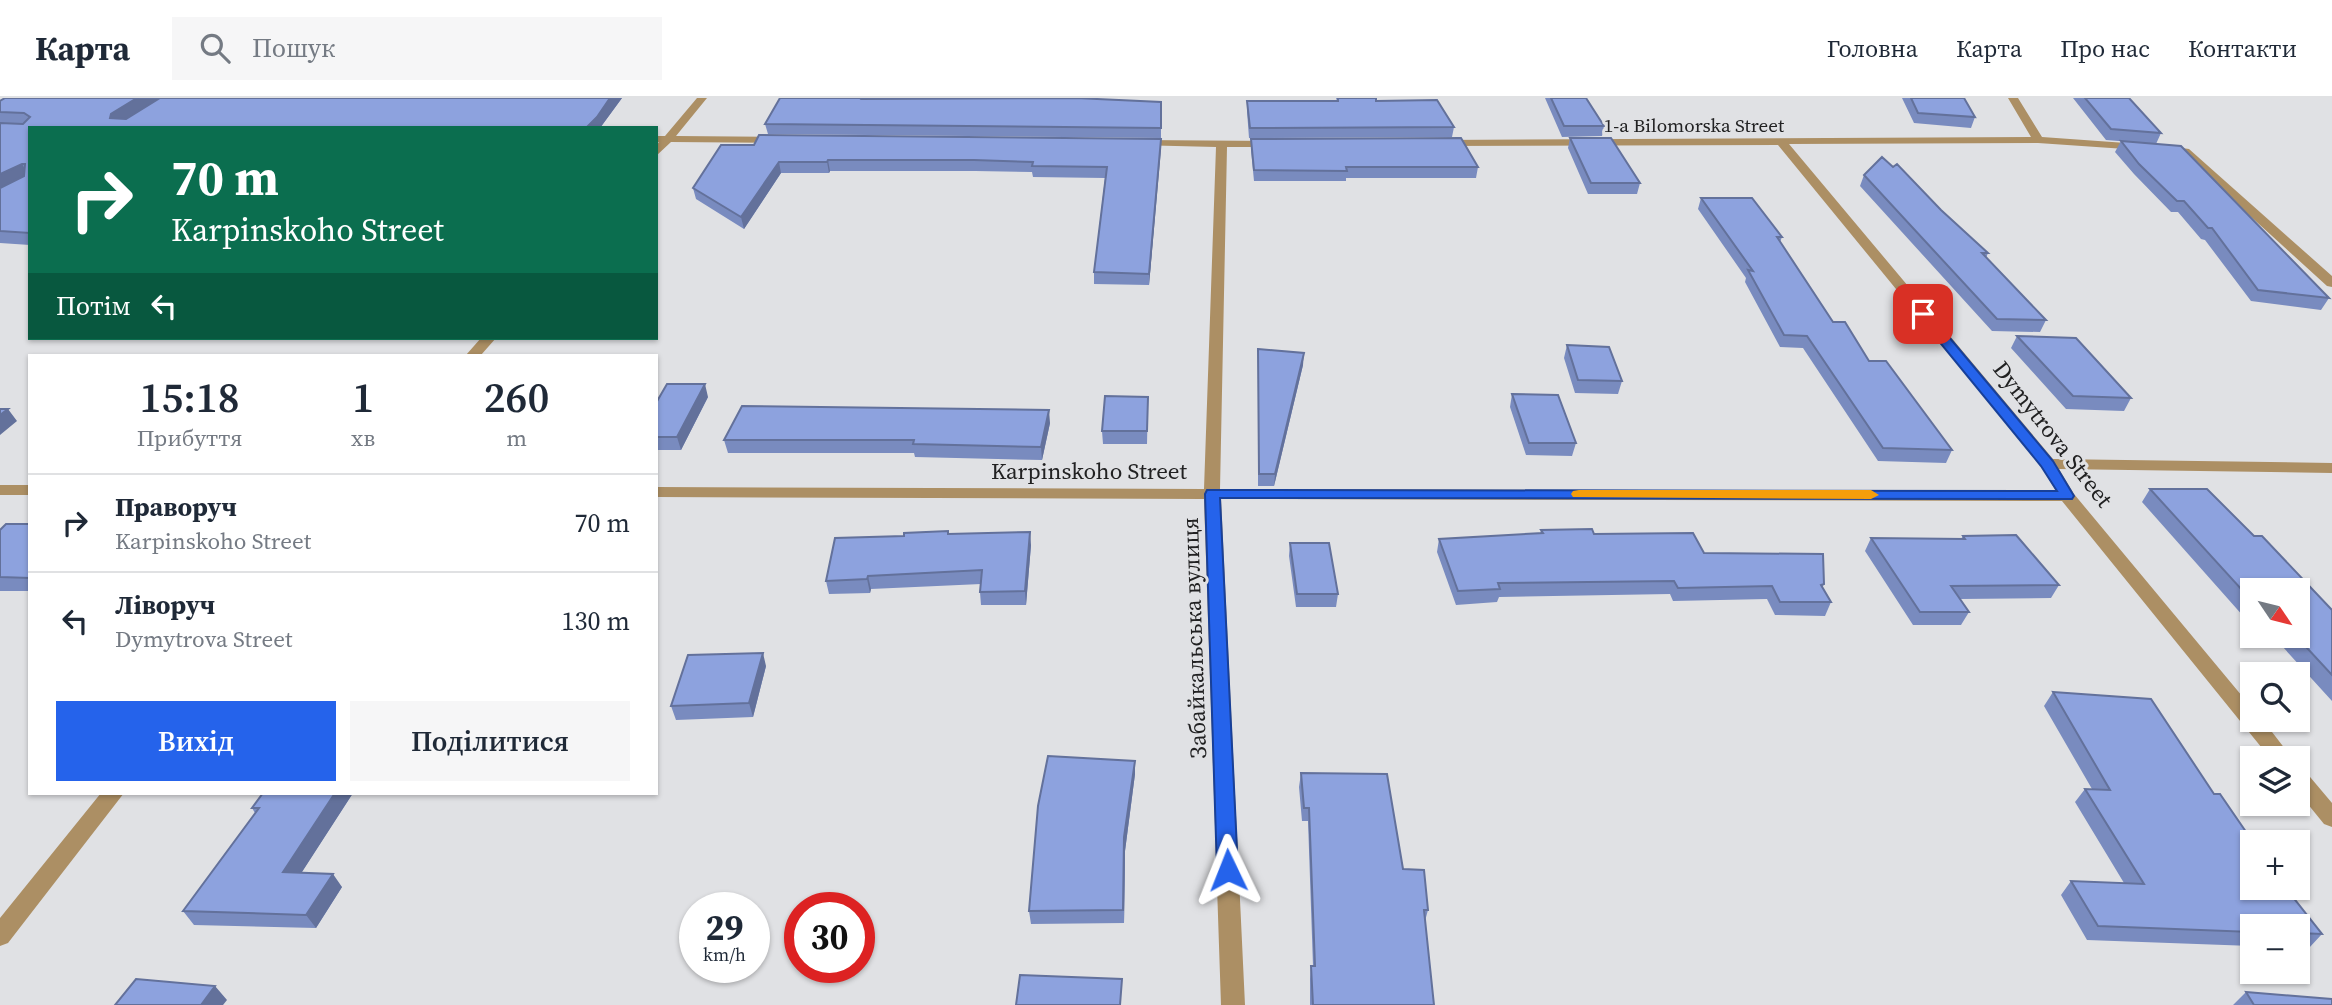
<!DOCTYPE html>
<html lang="uk">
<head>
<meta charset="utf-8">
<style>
	body { margin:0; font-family:"Source Serif 4",serif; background:#f6f6f7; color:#1f2937; height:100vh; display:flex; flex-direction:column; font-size:26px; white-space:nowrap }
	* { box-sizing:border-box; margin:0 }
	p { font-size:23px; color:#747a83 }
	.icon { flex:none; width:38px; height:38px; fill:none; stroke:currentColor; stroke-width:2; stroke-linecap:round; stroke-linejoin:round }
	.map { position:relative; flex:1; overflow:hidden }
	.details { position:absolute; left:28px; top:256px; width:630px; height:441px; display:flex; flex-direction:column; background:#fff; border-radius:0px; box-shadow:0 2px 5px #0004 }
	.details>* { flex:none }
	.guide { position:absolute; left:28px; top:28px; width:630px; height:214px; border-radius:0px; box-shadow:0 2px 5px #0004; background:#0b6e4f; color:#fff; overflow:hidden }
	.needle { width:46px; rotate:125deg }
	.controls { position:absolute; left:2240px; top:480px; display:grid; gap:14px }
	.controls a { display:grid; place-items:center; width:70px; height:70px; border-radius:0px; background:#fff; box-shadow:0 2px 5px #0004; font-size:35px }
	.speed { position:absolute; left:679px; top:794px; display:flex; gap:14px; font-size:35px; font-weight:700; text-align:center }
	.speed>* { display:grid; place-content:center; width:91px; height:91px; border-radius:50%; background:#fff; box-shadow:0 2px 5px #0004; line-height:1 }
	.speed small { font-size:18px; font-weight:400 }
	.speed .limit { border:10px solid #d22; background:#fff; color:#111 }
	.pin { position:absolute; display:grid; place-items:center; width:60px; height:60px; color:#fff; margin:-30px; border-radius:14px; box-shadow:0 4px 10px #0006 }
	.me { position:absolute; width:77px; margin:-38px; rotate:358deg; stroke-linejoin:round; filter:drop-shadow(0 0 5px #0008) }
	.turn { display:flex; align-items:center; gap:24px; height:147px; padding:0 28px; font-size:32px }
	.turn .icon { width:91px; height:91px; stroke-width:2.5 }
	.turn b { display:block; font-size:49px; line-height:60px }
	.then { display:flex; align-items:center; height:66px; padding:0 28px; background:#0003; gap:14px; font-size:26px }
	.eta { display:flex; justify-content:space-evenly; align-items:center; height:119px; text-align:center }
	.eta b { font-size:42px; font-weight:600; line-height:49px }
	.cta { display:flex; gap:14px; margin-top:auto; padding:14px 28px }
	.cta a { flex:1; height:80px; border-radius:0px; background:#2563eb; color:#fff; font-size:28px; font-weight:600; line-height:80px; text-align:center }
	.cta a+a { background:#f6f6f7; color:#1f2937 }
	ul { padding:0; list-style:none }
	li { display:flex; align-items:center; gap:21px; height:98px; padding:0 28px; border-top:2px solid #e0e1e3 }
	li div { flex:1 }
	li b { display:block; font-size:26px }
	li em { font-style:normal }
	header { display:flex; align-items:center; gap:42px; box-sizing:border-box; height:98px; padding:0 35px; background:#fff; border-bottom:2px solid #e0e1e3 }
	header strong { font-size:33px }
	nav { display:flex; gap:38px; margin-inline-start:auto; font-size:24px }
	.search { width:490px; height:63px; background:#f6f6f7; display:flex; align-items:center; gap:18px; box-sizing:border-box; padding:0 24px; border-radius:0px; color:#747a83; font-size:26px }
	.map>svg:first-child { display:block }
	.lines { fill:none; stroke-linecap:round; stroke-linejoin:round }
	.minor { fill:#ac8f64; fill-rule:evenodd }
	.wall { fill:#798bbf }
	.shaded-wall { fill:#63719b }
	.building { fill:#8da2de; stroke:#63719b; stroke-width:2 }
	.route { fill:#2563eb; stroke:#184099; stroke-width:2 }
	.slow { fill:#f59e0b }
	.labels { text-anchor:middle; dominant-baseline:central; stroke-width:6; stroke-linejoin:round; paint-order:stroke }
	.far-street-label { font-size:19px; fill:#212122; stroke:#e0e1e4 }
	.street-label { font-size:23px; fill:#212122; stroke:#e0e1e4 }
</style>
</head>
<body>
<header>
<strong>Карта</strong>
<div class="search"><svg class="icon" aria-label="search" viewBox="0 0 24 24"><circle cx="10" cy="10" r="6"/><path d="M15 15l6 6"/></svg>Пошук</div>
<nav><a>Головна</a><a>Карта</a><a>Про нас</a><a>Контакти</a></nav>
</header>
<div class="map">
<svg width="2332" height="907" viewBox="0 0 2332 907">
	<rect width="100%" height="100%" fill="#e0e1e4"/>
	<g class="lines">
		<path class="minor" d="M 697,0 L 707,0 L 676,38 L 779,39 L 784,42 L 779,45 L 671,44 L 656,58 L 656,48 L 659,44 L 656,44 L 656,38 L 665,38 Z
			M 2008,0 L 2018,0 L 2042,39 L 2140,46 L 2145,49 L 2140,52 L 2038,45 L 1789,46 L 2053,361 L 2332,365 L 2332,375 L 2059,371 L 2074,396 L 2252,610 L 2252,621 L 2262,621 L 2292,660 L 2270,660 L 2062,403 L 1221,401 L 1245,907 L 1221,907 L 1204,401 L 656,399 L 656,389 L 1204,391 L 1216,49 L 1135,47 L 1135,43 L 1139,42 L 1272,43 L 1277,46 L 1272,49 L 1227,49 L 1220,391 L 2056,393 L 2041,368 L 1778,47 L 1440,48 L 1435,45 L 1440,42 L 2031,39 Z
			M 2168,48 L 2189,51 L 2332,178 L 2332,189 L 2327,188 L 2182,56 L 2164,53 L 2164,49 Z
			M 481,240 L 496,240 L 481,257 L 466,257 Z
			M 0,387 L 30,387 L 30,397 L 0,397 Z
			M 2298,671 L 2305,673 L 2332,705 L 2332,729 L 2324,726 L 2298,694 Z
			M 101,695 L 124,695 L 8,845 L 0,848 L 0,820 Z"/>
	</g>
	<path class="wall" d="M 5,0 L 622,0 L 600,30 L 30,30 L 30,147 L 0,145 L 0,3 Z
		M 780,0 L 1161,4 L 1161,40 L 768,36 L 765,26 Z
		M 1336,0 L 1376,0 L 1376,3 L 1454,29 L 1452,39 L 1249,40 L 1247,13 L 1247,3 L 1337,3 Z
		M 1545,0 L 1586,0 L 1604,28 L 1602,38 L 1562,39 Z
		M 1902,0 L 1964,0 L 1975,19 L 1971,30 L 1914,25 Z
		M 2073,0 L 2129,0 L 2161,35 L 2156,46 L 2106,42 Z
		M 1570,40 L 1640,85 L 1637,96 L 1588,96 L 1568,50 Z
		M 1161,41 L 1149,187 L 1094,186 L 1094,174 L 1105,80 L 1033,79 L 1032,74 L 975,73 L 830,73 L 829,75 L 781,75 L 744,131 L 696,101 L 693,90 L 721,47 Z
		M 1251,41 L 1478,69 L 1476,80 L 1346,80 L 1346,83 L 1254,83 L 1251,52 Z
		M 2121,43 L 2329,200 L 2321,212 L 2251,203 L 2205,142 L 2201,141 L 2178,114 L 2171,114 L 2134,76 L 2115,54 Z
		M 1864,77 L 1941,112 L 1988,155 L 1986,160 L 2046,222 L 2040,234 L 1992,233 L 1860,88 Z
		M 1701,100 L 1782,139 L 1780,144 L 1833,224 L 1952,352 L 1946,365 L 1878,363 L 1803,250 L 1780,249 L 1745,184 L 1746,180 L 1698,111 Z
		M 2017,238 L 2131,300 L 2124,313 L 2066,311 L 2011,250 Z
		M 1567,247 L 1622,283 L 1618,296 L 1575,295 L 1564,260 Z
		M 1258,251 L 1303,267 L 1274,388 L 1258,388 Z
		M 1512,296 L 1576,345 L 1572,358 L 1526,357 L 1510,309 Z
		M 708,299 L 681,352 L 656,352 L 656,305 Z
		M 1148,299 L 1147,346 L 1103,346 L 1102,333 Z
		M 1050,325 L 1042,362 L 915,359 L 914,355 L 728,355 L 724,342 Z
		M 2150,391 L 2254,438 L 2332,512 L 2332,603 L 2272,537 L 2298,537 L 2252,492 L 2252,528 L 2142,404 Z
		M 30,426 L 30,493 L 0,493 L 0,432 Z
		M 1541,432 L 1594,436 L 1704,455 L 1824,486 L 1822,490 L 1831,504 L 1825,518 L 1775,517 L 1767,501 L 1673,503 L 1670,496 L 1499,499 L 1497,504 L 1456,507 L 1437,454 L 1439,441 L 1540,436 Z
		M 949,436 L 1031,447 L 1026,507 L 981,507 L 980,494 L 981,486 L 871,491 L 870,495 L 829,496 L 826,483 L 904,438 Z
		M 1963,438 L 2059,487 L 2051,500 L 1960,501 L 1969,514 L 1961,527 L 1913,527 L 1865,453 L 1871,440 L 1961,441 Z
		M 1290,445 L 1338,496 L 1336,509 L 1296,509 L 1289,458 Z
		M 766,568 L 753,619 L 676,622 L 671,608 Z
		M 2053,594 L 2252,789 L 2322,836 L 2309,850 L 2298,849 L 2298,828 L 2252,828 L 2252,848 L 2087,842 L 2061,797 L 2071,783 L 2124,785 L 2075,704 L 2085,691 L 2092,691 L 2044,608 Z
		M 1135,663 L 1135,676 L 1125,753 L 1124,825 L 1031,826 L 1029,813 Z
		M 1301,675 L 1403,771 L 1428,812 L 1425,823 L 1434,907 L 1310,907 L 1310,881 L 1311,868 L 1313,868 L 1308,723 L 1302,723 L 1299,689 Z
		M 353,695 L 301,775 L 342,789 L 316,830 L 194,827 L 183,813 L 255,715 L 252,710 Z
		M 2246,894 L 2332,907 L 2233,907 Z"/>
	<path class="shaded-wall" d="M 137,0 L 161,0 L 117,28 L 110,20 L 111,16 Z
		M 610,0 L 622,0 L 600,30 L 586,30 Z
		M 1161,41 L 1161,51 L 1149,187 L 1149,176 Z
		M 828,62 L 830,73 L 829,75 L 827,64 Z
		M 779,64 L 781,75 L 744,131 L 741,119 Z
		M 22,66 L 29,78 L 0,92 L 0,76 Z
		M 1304,255 L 1303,267 L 1274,388 L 1275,376 Z
		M 705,286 L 708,299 L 681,352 L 677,339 Z
		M 8,311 L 17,323 L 0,337 L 0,317 Z
		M 1049,312 L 1050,325 L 1042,362 L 1041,349 Z
		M 1030,434 L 1031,447 L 1026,507 L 1025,493 Z
		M 868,478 L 871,491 L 870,495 L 867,481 Z
		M 763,555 L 766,568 L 753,619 L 749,605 Z
		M 1135,663 L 1135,676 L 1125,753 L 1124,825 L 1124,739 Z
		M 335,695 L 353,695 L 293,788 L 283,774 Z
		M 333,776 L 342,789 L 316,830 L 306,817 Z
		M 215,888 L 227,902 L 223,907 L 201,907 Z"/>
	<path class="building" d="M 5,0 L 137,0 L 111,16 L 110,20 L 126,21 L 160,0 L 610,0 L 597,19 L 586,30 L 30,30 L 30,135 L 0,133 L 0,90 L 24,78 L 25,66 L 22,66 L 0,76 L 0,25 L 23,26 L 30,19 L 24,15 L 0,14 L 0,3 Z
		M 780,0 L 863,0 L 862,1 L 1076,0 L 1161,4 L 1161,30 L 765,26 Z
		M 1338,0 L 1376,0 L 1376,3 L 1437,2 L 1454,29 L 1250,30 L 1247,3 L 1338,3 Z
		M 1551,0 L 1586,0 L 1604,28 L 1564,28 Z
		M 1911,0 L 1964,0 L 1975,19 L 1918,15 Z
		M 2085,0 L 2129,0 L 2161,35 L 2111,31 Z
		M 759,37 L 1161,41 L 1149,176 L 1094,174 L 1107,69 L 1032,68 L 1033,64 L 974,62 L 828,62 L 827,64 L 779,64 L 741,119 L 693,90 L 721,47 L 754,47 Z
		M 1461,40 L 1478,69 L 1346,69 L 1347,73 L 1254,72 L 1251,41 Z
		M 1570,40 L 1611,40 L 1640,85 L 1591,85 Z
		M 2121,43 L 2181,48 L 2329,200 L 2258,192 L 2212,130 L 2208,130 L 2184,103 L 2177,103 L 2139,66 Z
		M 1882,59 L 1893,69 L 1897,66 L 1941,112 L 1988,155 L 1982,155 L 2046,222 L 1997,221 L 1864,77 Z
		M 1701,100 L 1752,100 L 1782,139 L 1777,139 L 1833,224 L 1845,224 L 1869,263 L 1886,263 L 1952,352 L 1883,350 L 1807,238 L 1784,237 L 1748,172 L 1753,173 Z
		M 2017,238 L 2076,240 L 2131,300 L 2073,298 Z
		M 1567,247 L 1609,249 L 1622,283 L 1578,282 Z
		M 1258,251 L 1304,255 L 1275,376 L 1259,376 Z
		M 667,286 L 705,286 L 677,339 L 656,339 L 656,305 Z
		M 1512,296 L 1558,297 L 1576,345 L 1529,345 Z
		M 1105,298 L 1148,299 L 1147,333 L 1102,333 Z
		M 742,308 L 1049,312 L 1041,349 L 913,346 L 914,342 L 724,342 Z
		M 0,311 L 8,311 L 0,317 Z
		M 2150,391 L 2207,391 L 2254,438 L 2262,438 L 2332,512 L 2332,577 L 2295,537 L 2298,537 L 2298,492 L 2252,492 L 2252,503 Z
		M 6,426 L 30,426 L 30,480 L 0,479 L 0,432 Z
		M 1592,431 L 1594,436 L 1693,435 L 1704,455 L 1823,456 L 1824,486 L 1821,487 L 1831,504 L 1780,504 L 1772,488 L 1678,490 L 1674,483 L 1498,485 L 1500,491 L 1458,493 L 1439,441 L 1543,435 L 1541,432 Z
		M 948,433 L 948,436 L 1030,434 L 1025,493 L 980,494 L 982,472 L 868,478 L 867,481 L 826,483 L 835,440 L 904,438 L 904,435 Z
		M 2016,437 L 2059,487 L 1951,488 L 1969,514 L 1920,514 L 1871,440 L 1965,441 L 1963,438 Z
		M 1290,445 L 1329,445 L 1338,496 L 1297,496 Z
		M 763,555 L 749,605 L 671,608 L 688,557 Z
		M 2053,594 L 2151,601 L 2214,696 L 2220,696 L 2253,744 L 2252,744 L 2252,789 L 2285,789 L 2322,836 L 2298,835 L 2298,828 L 2252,828 L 2252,834 L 2098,828 L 2071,783 L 2144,786 L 2085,691 L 2110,692 Z
		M 1048,658 L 1135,663 L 1124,739 L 1123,812 L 1029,813 L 1038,708 Z
		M 1301,675 L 1387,676 L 1403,771 L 1424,772 L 1428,812 L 1424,812 L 1434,907 L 1313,907 L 1311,868 L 1315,868 L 1309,710 L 1304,710 Z
		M 263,695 L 335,695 L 283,774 L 333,776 L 306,817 L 183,813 L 259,710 L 252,710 Z
		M 1020,877 L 1122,881 L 1120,907 L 1016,907 Z
		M 136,881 L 215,888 L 201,907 L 115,907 Z
		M 2246,894 L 2332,901 L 2332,907 L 2254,907 Z"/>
	<path class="route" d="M 1923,213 L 1928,214 L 2053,363 L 2074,398 L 2072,401 L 1220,400 L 1238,772 L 1235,779 L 1228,781 L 1220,779 L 1217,772 L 1205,396 L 1207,392 L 2057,393 L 2041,368 L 1919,219 L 1917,216 Z"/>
	<path class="slow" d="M 1579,392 L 1871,392 L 1879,397 L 1871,401 L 1573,399 L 1571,396 L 1573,393 Z"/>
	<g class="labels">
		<g class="far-street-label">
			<text x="1694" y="27">1-a Bilomorska Street</text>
		</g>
		<g class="street-label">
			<text transform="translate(2053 336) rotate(52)">Dymytrova Street</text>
			<text x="1089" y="373">Karpinskoho Street</text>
			<text transform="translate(1194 540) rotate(-92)">Забайкальська вулиця</text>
		</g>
	</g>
</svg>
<div class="controls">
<a><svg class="needle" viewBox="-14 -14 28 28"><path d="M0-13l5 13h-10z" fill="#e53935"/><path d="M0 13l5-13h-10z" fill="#747a83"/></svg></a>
<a><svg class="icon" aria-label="search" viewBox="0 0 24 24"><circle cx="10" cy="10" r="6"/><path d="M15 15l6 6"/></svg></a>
<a><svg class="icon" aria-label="layers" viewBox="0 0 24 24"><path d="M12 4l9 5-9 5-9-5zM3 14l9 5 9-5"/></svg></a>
<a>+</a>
<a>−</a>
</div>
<div class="speed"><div>29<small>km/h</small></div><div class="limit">30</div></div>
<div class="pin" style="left:1923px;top:216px;background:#d93025"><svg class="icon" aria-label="arrive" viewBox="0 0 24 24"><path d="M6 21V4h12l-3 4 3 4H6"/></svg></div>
<svg class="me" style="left:1228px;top:772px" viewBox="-20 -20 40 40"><path d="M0-17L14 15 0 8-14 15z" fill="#2563eb" stroke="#fff" stroke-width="4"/></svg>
<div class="guide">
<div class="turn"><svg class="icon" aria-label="right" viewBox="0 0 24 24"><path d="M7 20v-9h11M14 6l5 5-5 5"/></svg><div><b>70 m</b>Karpinskoho Street</div></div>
<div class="then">Потім<svg class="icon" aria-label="left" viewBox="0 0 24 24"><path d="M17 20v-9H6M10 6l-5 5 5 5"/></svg></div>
</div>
<section class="details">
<div class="eta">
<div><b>15:18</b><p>Прибуття</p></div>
<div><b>1</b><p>хв</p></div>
<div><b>260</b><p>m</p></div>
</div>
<ul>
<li><svg class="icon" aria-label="right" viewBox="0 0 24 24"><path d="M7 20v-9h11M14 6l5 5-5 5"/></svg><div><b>Праворуч</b><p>Karpinskoho Street</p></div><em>70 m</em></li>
<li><svg class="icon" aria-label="left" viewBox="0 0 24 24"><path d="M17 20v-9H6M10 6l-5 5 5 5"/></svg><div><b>Ліворуч</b><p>Dymytrova Street</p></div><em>130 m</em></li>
</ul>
<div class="cta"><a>Вихід</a><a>Поділитися</a></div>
</section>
</div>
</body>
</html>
